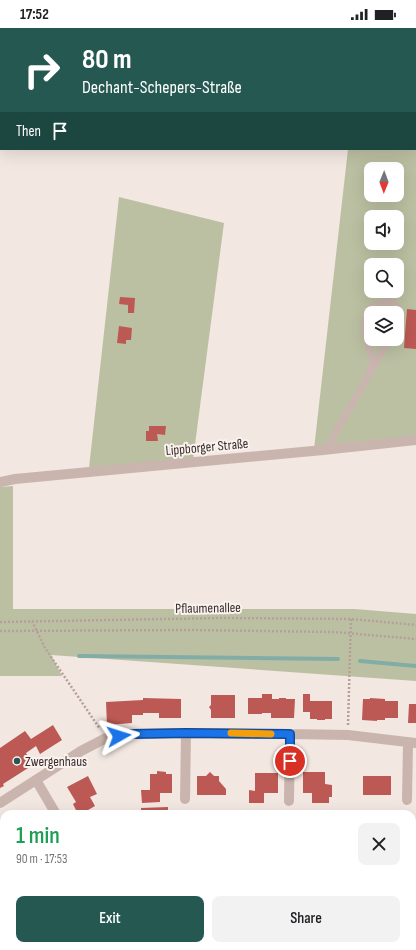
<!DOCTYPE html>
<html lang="en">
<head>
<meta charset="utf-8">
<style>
	body { margin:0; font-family:"Sofia Sans Condensed",sans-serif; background:#f2f2f2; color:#202124; height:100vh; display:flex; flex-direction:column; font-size:15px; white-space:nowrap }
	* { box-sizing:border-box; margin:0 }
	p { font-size:13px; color:#757577 }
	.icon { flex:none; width:22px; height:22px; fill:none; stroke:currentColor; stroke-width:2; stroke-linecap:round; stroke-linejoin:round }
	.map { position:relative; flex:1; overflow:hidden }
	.side { position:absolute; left:0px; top:782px; width:416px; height:140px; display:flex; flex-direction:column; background:#fff; border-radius:12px 12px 0 0; box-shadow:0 4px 16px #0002 }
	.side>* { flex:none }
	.hud { position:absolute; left:0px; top:0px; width:416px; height:122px; box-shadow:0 4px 16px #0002; background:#245851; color:#fff; overflow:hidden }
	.needle { width:26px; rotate:181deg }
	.fabs { position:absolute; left:364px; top:134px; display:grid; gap:8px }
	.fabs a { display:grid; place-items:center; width:40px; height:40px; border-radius:8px; background:#fff; box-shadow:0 4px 16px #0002; font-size:20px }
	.pin { position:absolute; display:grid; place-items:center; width:34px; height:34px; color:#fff; margin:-17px; border:2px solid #fff; border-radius:50%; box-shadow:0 1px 4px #0007 }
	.me { position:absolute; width:44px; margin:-22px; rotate:84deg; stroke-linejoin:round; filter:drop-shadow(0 0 3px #0008) }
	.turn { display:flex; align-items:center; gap:14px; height:84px; padding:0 16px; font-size:18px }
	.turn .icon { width:52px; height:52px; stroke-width:2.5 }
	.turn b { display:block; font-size:28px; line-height:34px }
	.then { display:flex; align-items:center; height:38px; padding:0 16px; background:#0003; gap:8px; font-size:15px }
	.round { display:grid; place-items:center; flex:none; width:42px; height:42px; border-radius:8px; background:#f2f2f2 }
	.head { display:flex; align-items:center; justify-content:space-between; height:68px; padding:0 16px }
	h1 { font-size:24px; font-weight:600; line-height:30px; color:#1e9e55 }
	.action { display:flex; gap:8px; margin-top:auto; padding:8px 16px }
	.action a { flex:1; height:46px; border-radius:8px; background:#245851; color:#fff; font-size:16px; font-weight:600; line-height:46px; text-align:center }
	.action a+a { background:#f2f2f2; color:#202124 }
	.status { display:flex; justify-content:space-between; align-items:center; height:28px; padding:0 20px; background:#fff; direction:ltr }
	.status svg { height:11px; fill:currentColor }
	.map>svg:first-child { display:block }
	.green { fill:#bcc0a2; fill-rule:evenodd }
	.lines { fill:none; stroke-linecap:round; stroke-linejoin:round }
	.stream { stroke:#82ada6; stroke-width:4 }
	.building { fill:#bd5954 }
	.path { stroke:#b69f98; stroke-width:2.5; stroke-dasharray:2 2; stroke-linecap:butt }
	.service { stroke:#cab5ae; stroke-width:7 }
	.minor { stroke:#cab5ae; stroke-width:10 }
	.route-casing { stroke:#114b97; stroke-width:10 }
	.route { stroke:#1a73e8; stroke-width:7 }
	.slow { stroke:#f59e0b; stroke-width:7 }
	.poi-dot { fill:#245851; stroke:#faf2ee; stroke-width:1.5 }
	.labels { text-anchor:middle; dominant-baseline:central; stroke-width:4; stroke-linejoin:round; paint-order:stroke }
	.street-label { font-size:14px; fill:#392d2c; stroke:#faf2ee }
	.poi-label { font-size:14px; fill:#392d2c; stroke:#faf2ee; text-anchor:start }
</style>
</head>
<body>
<div class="status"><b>17:52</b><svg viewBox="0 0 49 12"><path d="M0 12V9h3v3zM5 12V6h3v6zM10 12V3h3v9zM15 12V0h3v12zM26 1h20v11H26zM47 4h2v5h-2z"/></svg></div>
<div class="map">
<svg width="416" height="922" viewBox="0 0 416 922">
	<rect width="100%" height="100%" fill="#f2e7e1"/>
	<path class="green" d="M 415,97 L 416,98 L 416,409 L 314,421 L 348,121 L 415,121 ZM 371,141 L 397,141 L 397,167 L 371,167 ZM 371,189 L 397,189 L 397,215 L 371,215 ZM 371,237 L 397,237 L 397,263 L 371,263 ZM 371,285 L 397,285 L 397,311 L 371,311 Z
		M 119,169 L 224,195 L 193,432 L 89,440 Z
		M 13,458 L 13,581 L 355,581 L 416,586 L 416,653 L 51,627 L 62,648 L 0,648 L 0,459 Z
		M 0,907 L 4,912 L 4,918 L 9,918 L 12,922 L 0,922 Z"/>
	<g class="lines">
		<path class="stream" d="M 79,628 L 338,631
			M 360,633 L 416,638"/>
	</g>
	<path class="building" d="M 120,269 L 135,270 L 134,285 L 128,285 L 128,277 L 119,276 Z
		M 407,281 L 416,282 L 416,321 L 404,320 Z
		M 119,298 L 132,300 L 131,312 L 126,312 L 126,316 L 117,315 Z
		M 149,398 L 166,398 L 165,407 L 157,406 L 158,413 L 146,413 L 146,403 L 149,403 Z
		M 262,666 L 272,666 L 272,671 L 279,671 L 279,670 L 286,670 L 286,671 L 295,671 L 294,690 L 271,690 L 271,685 L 262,685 L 262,686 L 248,686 L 248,670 L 262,670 Z
		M 303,666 L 310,666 L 310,673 L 332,673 L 332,691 L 325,691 L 325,692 L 317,692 L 317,691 L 310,691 L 310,684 L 303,684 Z
		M 211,667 L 235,667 L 235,690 L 211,690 L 211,682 L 209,679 L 211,677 Z
		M 143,670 L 181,671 L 181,690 L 159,690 L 159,685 L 143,685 L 143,687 L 132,687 L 132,695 L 107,697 L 106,674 L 143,672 Z
		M 370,670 L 385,671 L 385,673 L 398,673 L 398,690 L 385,690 L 385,692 L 377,692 L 377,693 L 362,692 L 363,671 L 370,671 Z
		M 409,676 L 416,676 L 416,695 L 408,695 Z
		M 53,697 L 62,712 L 40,726 L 36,718 L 26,725 L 28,729 L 31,727 L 36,735 L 3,756 L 4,758 L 0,760 L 0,720 L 25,703 L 31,711 Z
		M 157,743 L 166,744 L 166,746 L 172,746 L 172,765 L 160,765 L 160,774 L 142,775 L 141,762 L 150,762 L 150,746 L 157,746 Z
		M 210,744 L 214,748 L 219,748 L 219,753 L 226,761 L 226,767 L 197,767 L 197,748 L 206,748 Z
		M 303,744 L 325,744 L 325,756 L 332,757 L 332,769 L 329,769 L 329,775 L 312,775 L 312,765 L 303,765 Z
		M 255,745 L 278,745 L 278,765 L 264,765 L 264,775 L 249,775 L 249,762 L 255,763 Z
		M 88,748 L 97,766 L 90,769 L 95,778 L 81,786 L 78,786 L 73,776 L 76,774 L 67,759 Z
		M 363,748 L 391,748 L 391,767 L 363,767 Z
		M 168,779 L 168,786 L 141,786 L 141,780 Z
		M 412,798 L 416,798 L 416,805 L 412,805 Z
		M 0,816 L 4,824 L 4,834 L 0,836 Z
		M 33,918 L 54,918 L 54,922 L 33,922 Z"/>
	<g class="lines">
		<path class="path" d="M 0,4 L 1,4
			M 415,76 L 416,76
			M 32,593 L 45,620 L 100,701
			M 0,594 L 221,590 L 351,591 L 416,597
			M 0,603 L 191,602 L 334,604 L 416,611
			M 348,697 L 351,591
			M 72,922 L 76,918"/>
		<path class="service" d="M 370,340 L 373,334 L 364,301 L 366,286 L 375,277 L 389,273 L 398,279 L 397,299
			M 323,422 L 327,419 L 390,311"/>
		<path class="minor" d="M 0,454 L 15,451 L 323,422 L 416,412
			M 36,752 L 56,786
			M 185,771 L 186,705
			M 407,772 L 408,714
			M 289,773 L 290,706
			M 0,775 L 81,723 L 106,710 L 133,706 L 186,705 L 290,706 L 348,707 L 416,715
			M 412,908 L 416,908"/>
	</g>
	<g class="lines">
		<g class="route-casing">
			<path id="route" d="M 119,708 L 133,706 L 186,705 L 290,706 L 290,733"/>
		</g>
		<use href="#route" class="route"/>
		<path class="slow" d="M 231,705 L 271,706"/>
	</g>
	<circle class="poi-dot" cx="17" cy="733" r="4"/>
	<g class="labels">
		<g class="street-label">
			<text transform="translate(207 419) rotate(-5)">Lippborger Straße</text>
			<text transform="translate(208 580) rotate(-1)">Pflaumenallee</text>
		</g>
		<g class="poi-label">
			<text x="25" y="733">Zwergenhaus</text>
		</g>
	</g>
</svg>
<div class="fabs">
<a><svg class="needle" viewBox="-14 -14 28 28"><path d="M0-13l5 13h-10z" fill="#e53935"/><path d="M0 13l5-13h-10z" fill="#757577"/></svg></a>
<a><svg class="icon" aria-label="sound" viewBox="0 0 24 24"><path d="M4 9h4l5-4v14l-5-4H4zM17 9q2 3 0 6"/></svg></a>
<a><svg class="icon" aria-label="search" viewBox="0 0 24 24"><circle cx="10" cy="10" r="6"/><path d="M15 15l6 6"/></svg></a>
<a><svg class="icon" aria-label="layers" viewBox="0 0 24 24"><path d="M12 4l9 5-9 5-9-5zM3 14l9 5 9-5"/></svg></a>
</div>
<div class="pin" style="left:290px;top:733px;background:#d93025"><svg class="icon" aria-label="arrive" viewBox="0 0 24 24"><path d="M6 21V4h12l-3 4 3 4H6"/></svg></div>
<svg class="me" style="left:119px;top:708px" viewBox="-20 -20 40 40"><path d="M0-17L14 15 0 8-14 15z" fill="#1a73e8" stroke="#fff" stroke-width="4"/></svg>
<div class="hud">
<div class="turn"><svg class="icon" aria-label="right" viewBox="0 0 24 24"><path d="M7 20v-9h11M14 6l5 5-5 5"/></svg><div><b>80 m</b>Dechant-Schepers-Straße</div></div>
<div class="then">Then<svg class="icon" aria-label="arrive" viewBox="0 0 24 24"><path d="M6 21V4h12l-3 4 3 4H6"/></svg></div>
</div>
<section class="side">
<div class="head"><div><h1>1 min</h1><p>90 m · 17:53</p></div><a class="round"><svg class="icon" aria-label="close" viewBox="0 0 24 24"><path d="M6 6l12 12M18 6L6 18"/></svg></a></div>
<div class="action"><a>Exit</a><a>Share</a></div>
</section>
</div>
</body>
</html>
